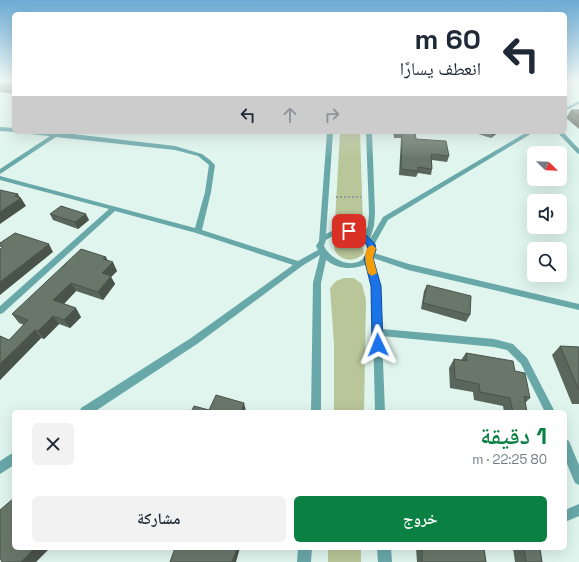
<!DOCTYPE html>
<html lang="ar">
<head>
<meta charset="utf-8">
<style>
	body { margin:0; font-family:"Space Grotesk","Noto Naskh Arabic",sans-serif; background:#f2f2f3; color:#1f2937; direction:rtl; height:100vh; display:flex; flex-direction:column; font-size:15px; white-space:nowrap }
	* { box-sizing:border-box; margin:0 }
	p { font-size:13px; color:#747a83 }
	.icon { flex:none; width:22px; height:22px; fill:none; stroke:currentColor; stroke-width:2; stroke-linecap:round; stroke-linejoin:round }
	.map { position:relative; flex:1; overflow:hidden; direction:ltr }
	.details { position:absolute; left:12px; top:410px; width:555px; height:140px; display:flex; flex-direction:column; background:#fff; border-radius:6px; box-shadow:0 4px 16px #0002; direction:rtl }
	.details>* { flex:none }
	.guide { position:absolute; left:12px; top:12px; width:555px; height:122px; border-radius:6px; box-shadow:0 4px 16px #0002; direction:rtl; background:#fff; color:#1f2937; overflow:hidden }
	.needle { width:26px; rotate:113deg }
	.tools { position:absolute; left:527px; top:146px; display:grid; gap:8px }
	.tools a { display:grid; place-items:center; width:40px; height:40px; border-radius:6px; background:#fff; box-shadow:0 4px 16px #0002; font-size:20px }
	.pin { position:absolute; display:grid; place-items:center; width:34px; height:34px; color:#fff; margin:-17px; border-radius:8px; box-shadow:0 2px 6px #0006 }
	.me { position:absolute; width:44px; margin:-22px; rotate:358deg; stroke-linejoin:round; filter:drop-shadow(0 0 3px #0008) }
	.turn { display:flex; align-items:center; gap:14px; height:84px; padding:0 20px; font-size:18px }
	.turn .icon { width:52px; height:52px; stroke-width:2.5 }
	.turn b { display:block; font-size:28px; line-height:34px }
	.lanes { display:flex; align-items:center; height:38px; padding:0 20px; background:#0003; justify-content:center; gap:20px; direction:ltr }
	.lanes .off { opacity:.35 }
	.round { display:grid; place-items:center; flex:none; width:42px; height:42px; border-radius:6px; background:#f2f2f3 }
	.head { display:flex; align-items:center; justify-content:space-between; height:68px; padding:0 20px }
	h1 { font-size:24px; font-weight:600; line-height:30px; color:#0b8043 }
	.primary-button { display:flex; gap:8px; margin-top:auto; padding:8px 20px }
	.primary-button a { flex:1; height:46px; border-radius:6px; background:#0b8043; color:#fff; font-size:16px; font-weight:600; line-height:46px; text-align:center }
	.primary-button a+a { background:#f2f2f3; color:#1f2937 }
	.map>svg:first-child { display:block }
	.green { fill:#b8c699 }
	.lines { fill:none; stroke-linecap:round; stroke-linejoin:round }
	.path { stroke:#8b9b95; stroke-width:2; stroke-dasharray:2 2; stroke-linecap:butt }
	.street { fill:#69a8a9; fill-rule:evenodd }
	.wall { fill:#5a665b }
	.shaded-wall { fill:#4a534a }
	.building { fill:#69776a; stroke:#4a534a }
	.route { fill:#1a73e8; stroke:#114b97 }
	.slow { fill:#f59e0b }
</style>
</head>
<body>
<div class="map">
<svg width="579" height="562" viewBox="0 0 579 562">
	<rect width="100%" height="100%" fill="#dff5ed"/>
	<path class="green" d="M 340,132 L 360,132 L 363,224 C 356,229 341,228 335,222 Z
		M 348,238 C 357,241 363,243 364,253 C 347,273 316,242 348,238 Z
		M 344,278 L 354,278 L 362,284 L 366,300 L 364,412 L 334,412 L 334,344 L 330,288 L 336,281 Z
		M 328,548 L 361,548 L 361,562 L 328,562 Z"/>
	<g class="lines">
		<path class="path" d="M 336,197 L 361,197"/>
		<path class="street" d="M 579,101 L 579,104 L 565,111 L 565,108 Z
			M 0,127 L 14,128 L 14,132 L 0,131 Z
			M 26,132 L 56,132 L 175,146 L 202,154 L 210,160 L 215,165 L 211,192 L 202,230 L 298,261 L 318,250 L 316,246 L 319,241 L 327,132 L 333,132 L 326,234 C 338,227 352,227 364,233 L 368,226 L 369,213 L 366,132 L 372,132 L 375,213 L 374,226 L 370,239 L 383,217 L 527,132 L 534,132 L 388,220 L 374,245 L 376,250 L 374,253 L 409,264 L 579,304 L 579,310 L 408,270 L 373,258 L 380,286 L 382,329 L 494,339 L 513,344 L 527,358 L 555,412 L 545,412 L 521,364 L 507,350 L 494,347 L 382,336 L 385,412 L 375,412 L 372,286 L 367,264 C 353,270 339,270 326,260 L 321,283 L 321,412 L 311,412 L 313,283 L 320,255 L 302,266 L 197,344 L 94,412 L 80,412 L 81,408 L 191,338 L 293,265 L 196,233 L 115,211 L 3,313 L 0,314 L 0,306 L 109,209 L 0,180 L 0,176 L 195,228 L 205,192 L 209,165 L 198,156 L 175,150 L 56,137 L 0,174 L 0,169 L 50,136 L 29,134 ZM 338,233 C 352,232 363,235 368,250 C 367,252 365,256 364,258 C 352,270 330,259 324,246 L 326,240 Z
			M 557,132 L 563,132 L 579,149 L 579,154 L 577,153 Z
			M 565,439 L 569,441 L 579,465 L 579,485 L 575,483 L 565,459 Z
			M 14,452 L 14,465 L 0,474 L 0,461 Z
			M 579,504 L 579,516 L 565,522 L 565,510 Z
			M 298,548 L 312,548 L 311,562 L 297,562 Z
			M 377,548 L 391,548 L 392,562 L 378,562 Z"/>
	</g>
	<path class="wall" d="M 0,80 L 14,80 L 14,94 L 0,92 Z
		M 571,110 L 579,110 L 579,129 L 566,118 Z
		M 286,132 L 312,132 L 311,134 Z
		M 393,132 L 415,132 L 416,139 L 449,156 L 447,162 L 432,160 L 432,169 L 431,175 L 418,173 L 416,177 L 399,175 L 401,138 L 394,138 Z
		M 475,132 L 499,132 L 491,138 L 475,133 Z
		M 50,214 L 89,220 L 78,229 L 53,220 Z
		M 108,261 L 117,271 L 111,277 L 115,284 L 103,300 L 76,291 L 64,304 L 81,317 L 70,328 L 59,324 L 44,339 L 41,338 L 0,380 L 0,336 L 9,340 L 24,325 L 19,323 L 12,314 Z
		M 427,285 L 470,315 L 466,322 L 421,309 L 424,291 Z
		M 560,346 L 579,347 L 579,404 L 572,404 L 552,355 Z
		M 466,353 L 515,371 L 530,398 L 525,403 L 527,412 L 504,412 L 503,406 L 474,400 L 473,392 L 450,388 L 449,368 L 454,359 L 461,360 Z
		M 416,548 L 484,548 L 486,562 L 417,562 Z
		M 513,548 L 540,548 L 542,562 L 515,562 Z"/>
	<path class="shaded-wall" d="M 493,132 L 499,132 L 491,138 Z
		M 18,194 L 20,198 L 21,198 L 26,206 L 0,224 L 0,212 L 15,196 Z
		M 86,214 L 89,220 L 78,229 L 75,222 Z
		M 49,244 L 53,252 L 0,295 L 0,282 Z
		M 106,257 L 110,265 L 113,262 L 117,271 L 111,277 L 115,284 L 103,300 L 98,292 L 102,273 L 103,259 Z
		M 71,283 L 76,291 L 59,309 L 53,300 Z
		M 76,308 L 81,317 L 70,328 L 64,320 Z
		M 53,316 L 59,324 L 44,339 L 38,331 Z
		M 35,330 L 41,338 L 0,380 L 0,364 Z
		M 244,403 L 246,411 L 245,412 L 241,412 Z
		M 35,548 L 50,548 L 36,562 L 21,562 Z
		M 237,548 L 240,548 L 236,562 L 232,562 Z"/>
	<path class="building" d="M 0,80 L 14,80 L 14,88 L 0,86 Z
		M 571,110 L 579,110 L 579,117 Z
		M 395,132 L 415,132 L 416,139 L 446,141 L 449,156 L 431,154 L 432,169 L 418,167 L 418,171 L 401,169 L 402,133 Z
		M 0,190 L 18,194 L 15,196 L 21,198 L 0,212 Z
		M 61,206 L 86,214 L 75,222 L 50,214 Z
		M 15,233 L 49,244 L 0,282 L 0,249 L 3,247 L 0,246 L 0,243 Z
		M 81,249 L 106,257 L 103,259 L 113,262 L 102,273 L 111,276 L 98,292 L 71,283 L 53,300 L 76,308 L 64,320 L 53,316 L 38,331 L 35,330 L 0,364 L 0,336 L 9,340 L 28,320 L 12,314 Z
		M 427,285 L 471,296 L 470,315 L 423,303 Z
		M 560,346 L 579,347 L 579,390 Z
		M 466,353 L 513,361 L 515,371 L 525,373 L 530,398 L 524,396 L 527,412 L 513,412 L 510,398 L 480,392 L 479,384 L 455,379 L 454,359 L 467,361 Z
		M 216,395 L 244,403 L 241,412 L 242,412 L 191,412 L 194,406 L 209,410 Z
		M 14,498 L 14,548 L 35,548 L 21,562 L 2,562 L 0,558 L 0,510 Z
		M 175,548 L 237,548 L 232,562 L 170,562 Z
		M 422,548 L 484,548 L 486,562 L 422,562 Z
		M 524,548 L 540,548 L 542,562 L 526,562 Z"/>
	<linearGradient id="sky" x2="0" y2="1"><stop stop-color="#6babd4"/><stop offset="0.51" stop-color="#f1faf7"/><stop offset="1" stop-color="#f1faf7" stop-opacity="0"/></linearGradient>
	<rect width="579" height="158" fill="url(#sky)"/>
	<path class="route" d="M 349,228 L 364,233 L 375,244 L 376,250 L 373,258 L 381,286 L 383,345 L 381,348 L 374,348 L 372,345 L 371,286 L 364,258 L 368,250 L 367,245 L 359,236 L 346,232 L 346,229 Z"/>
	<path class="slow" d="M 372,245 L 376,248 L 373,258 L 377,273 L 372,276 L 368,273 C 366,264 361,249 372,245 Z"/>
</svg>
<div class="tools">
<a><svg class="needle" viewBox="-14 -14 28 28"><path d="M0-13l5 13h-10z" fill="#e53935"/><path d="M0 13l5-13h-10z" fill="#747a83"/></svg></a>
<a><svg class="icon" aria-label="sound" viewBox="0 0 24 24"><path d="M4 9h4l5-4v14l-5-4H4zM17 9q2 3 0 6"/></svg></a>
<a><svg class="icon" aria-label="search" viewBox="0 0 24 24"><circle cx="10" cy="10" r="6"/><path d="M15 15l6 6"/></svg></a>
</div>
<div class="pin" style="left:349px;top:231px;background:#d93025"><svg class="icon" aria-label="arrive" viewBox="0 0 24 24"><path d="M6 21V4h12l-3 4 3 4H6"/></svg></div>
<svg class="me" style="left:378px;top:345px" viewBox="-20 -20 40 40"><path d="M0-17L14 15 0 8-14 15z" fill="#1a73e8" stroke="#fff" stroke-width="4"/></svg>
<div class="guide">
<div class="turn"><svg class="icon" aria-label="left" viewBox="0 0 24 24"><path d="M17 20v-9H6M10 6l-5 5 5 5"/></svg><div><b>60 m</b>انعطف يسارًا</div></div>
<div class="lanes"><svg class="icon" aria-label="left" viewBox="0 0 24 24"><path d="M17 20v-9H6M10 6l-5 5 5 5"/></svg><svg class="icon off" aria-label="ahead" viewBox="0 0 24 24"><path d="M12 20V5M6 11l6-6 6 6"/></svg><svg class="icon off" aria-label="right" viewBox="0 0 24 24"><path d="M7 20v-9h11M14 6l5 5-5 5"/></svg></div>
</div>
<section class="details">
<div class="head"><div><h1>1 دقيقة</h1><p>80 m · 22:25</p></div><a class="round"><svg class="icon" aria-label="close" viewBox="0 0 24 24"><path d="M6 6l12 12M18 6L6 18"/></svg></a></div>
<div class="primary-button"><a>خروج</a><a>مشاركة</a></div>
</section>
</div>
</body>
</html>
